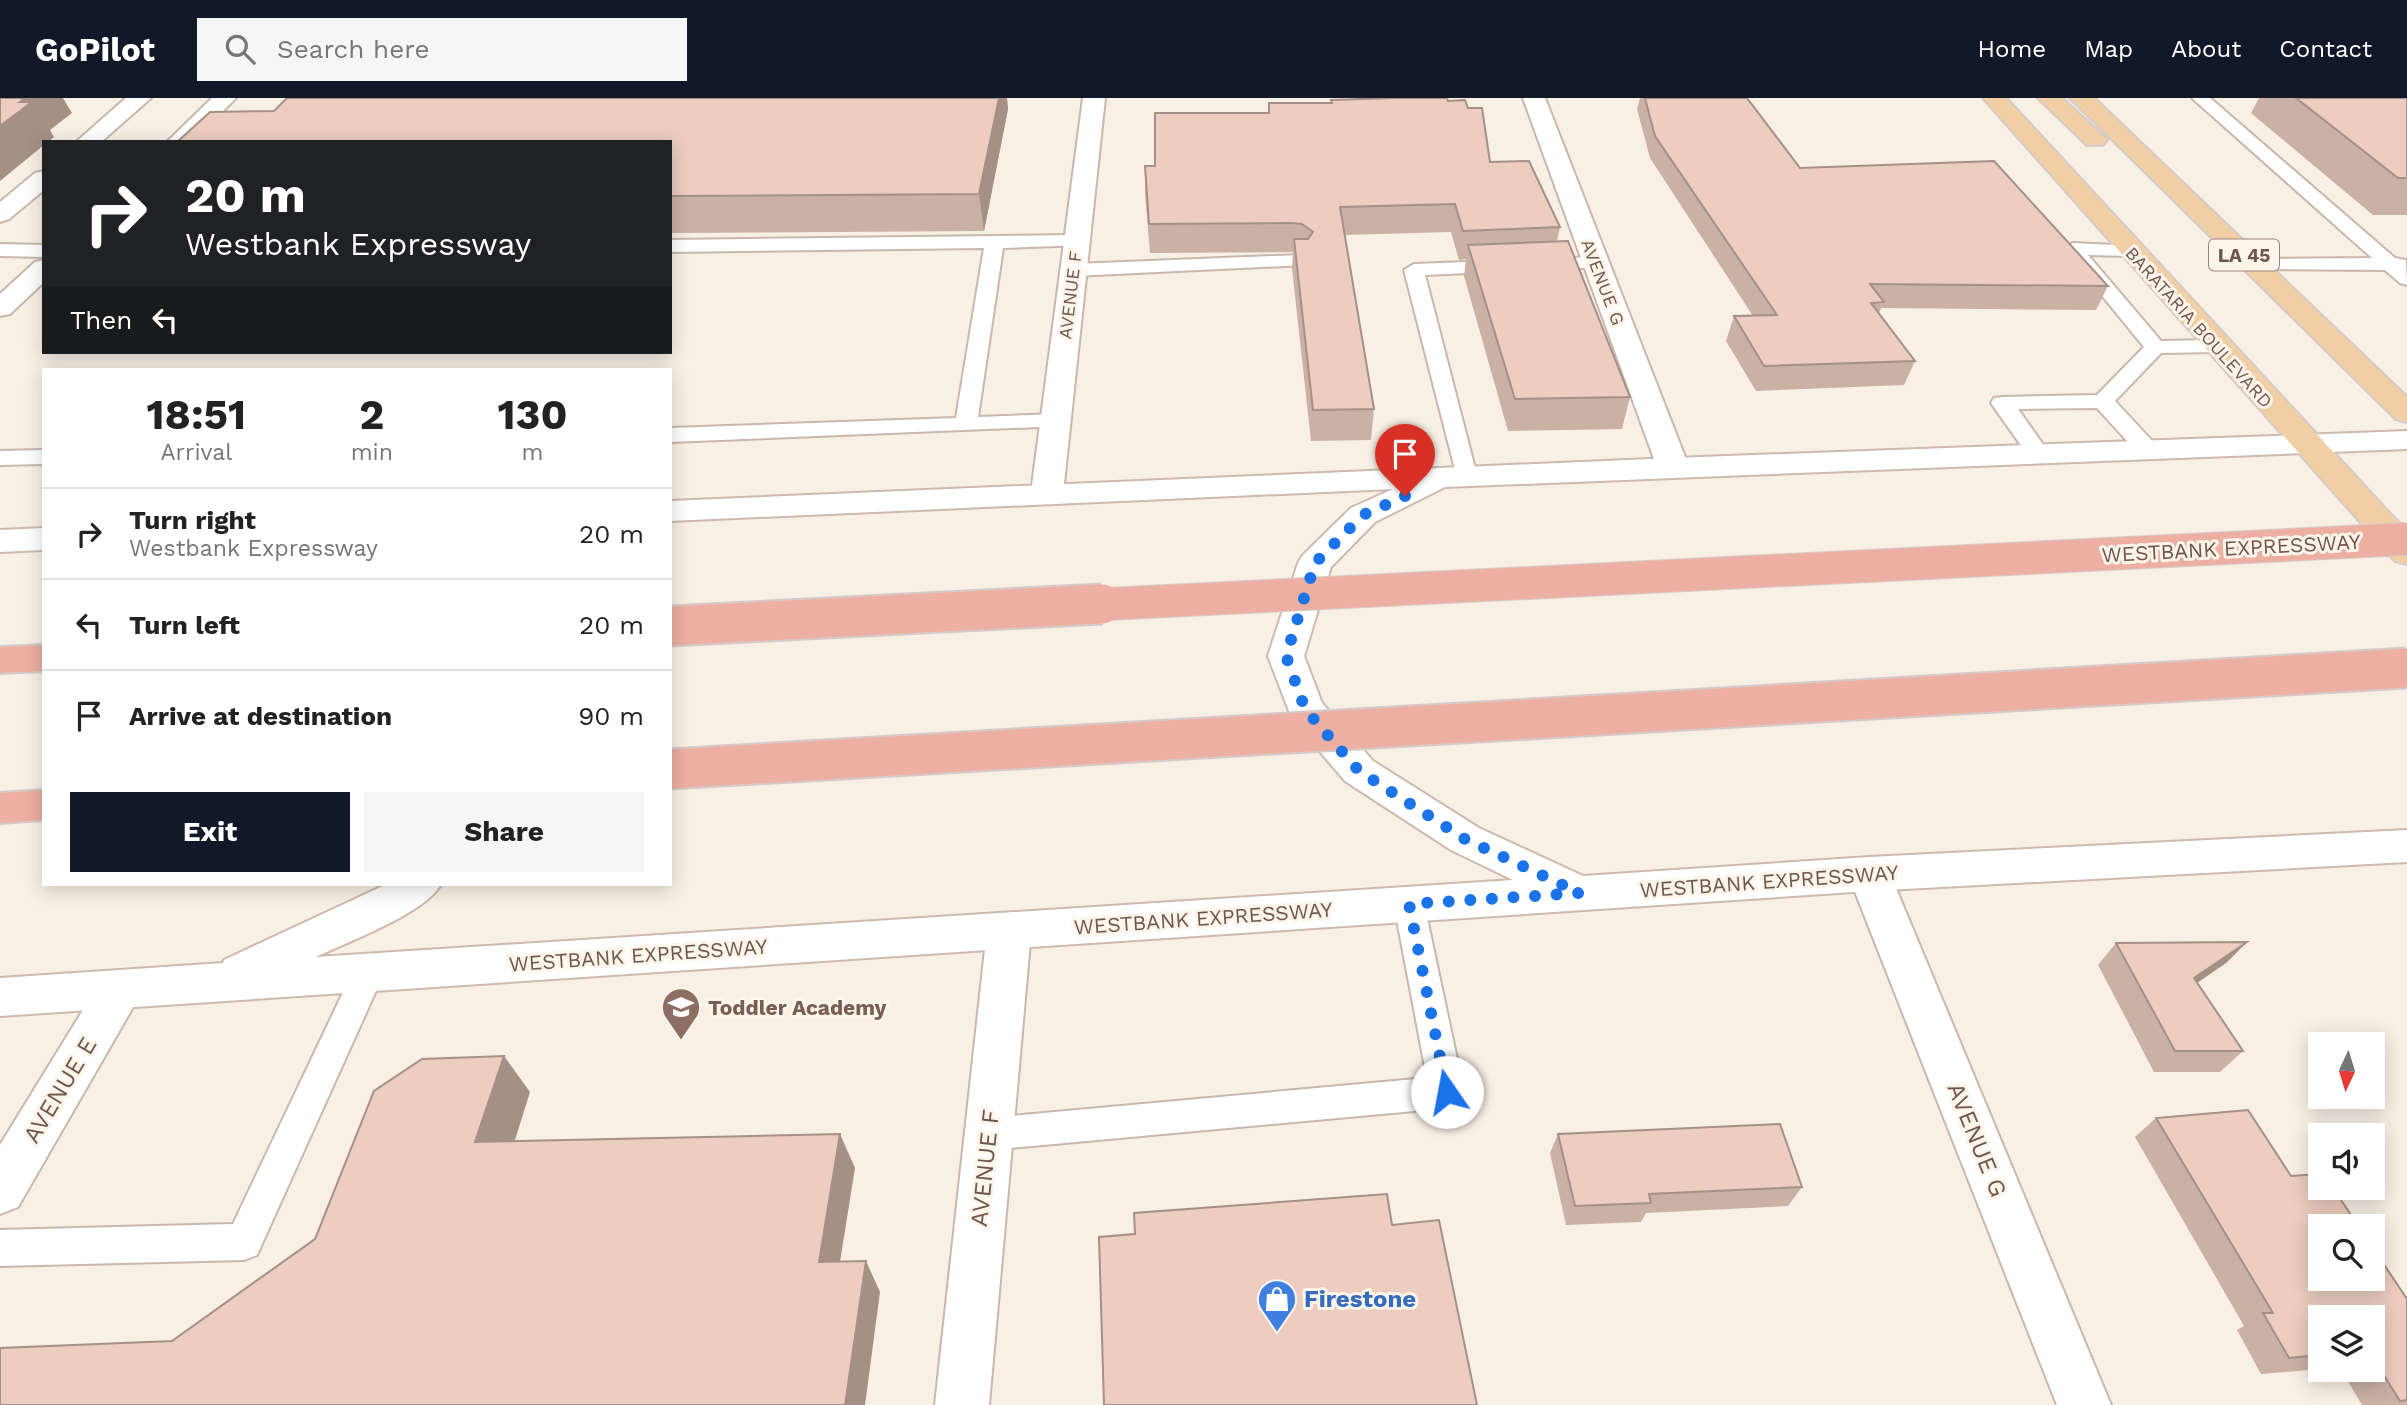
<!DOCTYPE html>
<html lang="en">
<head>
<meta charset="utf-8">
<style>
	body { margin:0; font-family:"Work Sans",sans-serif; background:#f6f6f6; color:#222; height:100vh; display:flex; flex-direction:column; font-size:26px; white-space:nowrap }
	* { box-sizing:border-box; margin:0 }
	p { font-size:23px; color:#767676 }
	.icon { flex:none; width:38px; height:38px; fill:none; stroke:currentColor; stroke-width:2; stroke-linecap:round; stroke-linejoin:round }
	.map { position:relative; flex:1; overflow:hidden }
	.panel { position:absolute; left:42px; top:270px; width:630px; height:518px; display:flex; flex-direction:column; background:#fff; border-radius:0px; box-shadow:0 4px 18px #0003 }
	.panel>* { flex:none }
	.hud { position:absolute; left:42px; top:42px; width:630px; height:214px; border-radius:0px; box-shadow:0 4px 18px #0003; background:#202124; color:#fff; overflow:hidden }
	.needle { width:46px; rotate:184deg }
	.fabs { position:absolute; left:2308px; top:934px; display:grid; gap:14px }
	.fabs a { display:grid; place-items:center; width:77px; height:77px; border-radius:0px; background:#fff; box-shadow:0 4px 18px #0003; font-size:35px }
	.pin { position:absolute; display:grid; place-items:center; width:60px; height:60px; color:#fff; margin:-72px -30px; border-radius:50% 50% 50% 0; rotate:-45deg; box-shadow:0 0 7px #0007 }
	.pin .icon { rotate:45deg }
	.me { position:absolute; width:77px; margin:-38px; rotate:348deg; stroke-linejoin:round; filter:drop-shadow(0 0 5px #0008) }
	.turn { display:flex; align-items:center; gap:24px; height:147px; padding:0 28px; font-size:32px }
	.turn .icon { width:91px; height:91px; stroke-width:2.5 }
	.turn b { display:block; font-size:49px; line-height:60px }
	.then { display:flex; align-items:center; height:66px; padding:0 28px; background:#0003; gap:14px; font-size:26px }
	.eta { display:flex; justify-content:space-evenly; align-items:center; height:119px; text-align:center }
	.eta b { font-size:42px; font-weight:700; line-height:49px }
	.primary-button { display:flex; gap:14px; margin-top:auto; padding:14px 28px }
	.primary-button a { flex:1; height:80px; border-radius:0px; background:#111827; color:#fff; font-size:28px; font-weight:700; line-height:80px; text-align:center }
	.primary-button a+a { background:#f6f6f6; color:#222 }
	ul { padding:0; list-style:none }
	li { display:flex; align-items:center; gap:21px; height:91px; padding:0 28px; border-top:2px solid #e0e0e0 }
	li div { flex:1 }
	li b { display:block; font-size:26px }
	li em { font-style:normal }
	header { display:flex; align-items:center; gap:42px; box-sizing:border-box; height:98px; padding:0 35px; background:#111827; color:#fff }
	header strong { font-size:33px }
	nav { display:flex; gap:38px; margin-inline-start:auto; font-size:24px }
	.search { width:490px; height:63px; background:#f6f6f6; display:flex; align-items:center; gap:18px; box-sizing:border-box; padding:0 24px; border-radius:0px; color:#767676; font-size:26px }
	.map>svg:first-child { display:block }
	.lines { fill:none; stroke-linecap:round; stroke-linejoin:round }
	.service-casing { stroke:#c9b7ac; stroke-width:4 }
	.minor-casing { stroke:#c9b7ac; stroke-width:4 }
	.tertiary-casing { stroke:#c9b7ac; stroke-width:4 }
	.secondary-casing { stroke:#ceb9ad; stroke-width:4 }
	.primary-casing { stroke:#d4ccca; stroke-width:4 }
	.motorway-casing { stroke:#d4ccca; stroke-width:4 }
	.service { fill:#fff; fill-rule:evenodd }
	.minor { fill:#fff; fill-rule:evenodd }
	.tertiary { fill:#fff; fill-rule:evenodd }
	.secondary { fill:#fff; fill-rule:evenodd }
	.primary { fill:#f1cea4; fill-rule:evenodd }
	.motorway { fill:#edafa2; fill-rule:evenodd }
	.motorway-bridge-far1-casing { stroke:#d4ccca; stroke-width:34; stroke-linecap:butt }
	.motorway-bridge-casing { stroke:#d4ccca; stroke-width:43; stroke-linecap:butt }
	.motorway-bridge-far1 { stroke:#edafa2; stroke-width:32 }
	.motorway-bridge { stroke:#edafa2; stroke-width:39 }
	.wall { fill:#cbb0a4 }
	.shaded-wall { fill:#a59086 }
	.building { fill:#eccdbf; stroke:#a59086; stroke-width:2 }
	.route { stroke:#1a73e8; stroke-width:12; stroke-dasharray:0 21.6 }
	.labels { text-anchor:middle; dominant-baseline:central; stroke-width:6; stroke-linejoin:round; paint-order:stroke }
	.far-street-label { font-size:18px; fill:#6f564d; stroke:#fdf4ea }
	.shield { fill:#fdf4ea; stroke:#9a857c; stroke-width:2 }
	.shield-label { font-size:19px; font-weight:bold; fill:#6f564d }
	.street-label { font-size:21px; fill:#6f564d; stroke:#fdf4ea }
	.education-label { font-size:21px; font-weight:bold; fill:#785e54; stroke:#fdf4ea; text-anchor:start }
	.near-street-label { font-size:24px; fill:#6f564d; stroke:#fdf4ea }
	.near-shop-label { font-size:24px; font-weight:bold; fill:#366cbe; stroke:#fdf4ea; text-anchor:start }
</style>
</head>
<body>
<header>
<strong>GoPilot</strong>
<div class="search"><svg class="icon" aria-label="search" viewBox="0 0 24 24"><circle cx="10" cy="10" r="6"/><path d="M15 15l6 6"/></svg>Search here</div>
<nav><a>Home</a><a>Map</a><a>About</a><a>Contact</a></nav>
</header>
<div class="map">
<svg width="2407" height="1307" viewBox="0 0 2407 1307">
	<rect width="100%" height="100%" fill="#f9f0e5"/>
	<g class="lines">
		<g class="service-casing">
			<path id="service" d="M 2192,0 L 2210,0 L 2395,160 L 2406,162 L 2407,187 L 2400,185 L 2385,172 L 2248,171 L 2245,167 L 2248,163 L 2255,161 L 2372,160 Z
				M 1077,137 L 1086,143 L 1084,147 L 1003,150 L 978,319 L 1056,316 L 1064,318 L 1067,323 L 1064,328 L 670,344 L 670,330 L 956,320 L 984,150 L 670,154 L 670,142 Z
				M 2073,145 L 2137,148 L 2139,152 L 2137,156 L 2130,158 L 2088,157 L 2161,243 L 2217,242 L 2224,244 L 2227,248 L 2224,252 L 2217,254 L 2161,255 L 2115,303 L 2155,346 L 2158,351 L 2155,356 L 2139,356 L 2097,310 L 2018,311 L 2049,355 L 2046,360 L 2030,360 L 1991,305 L 1994,300 L 2002,299 L 2097,297 L 2144,249 L 2064,151 Z
				M 0,146 L 44,147 L 44,159 L 0,158 Z
				M 1299,157 L 1309,163 L 1306,167 L 1074,178 L 1064,172 L 1074,166 Z
				M 1596,159 L 1603,161 L 1606,165 L 1603,169 L 1425,177 L 1477,378 L 1474,383 L 1458,383 L 1404,172 L 1414,166 Z
				M 44,352 L 44,366 L 0,367 L 0,353 Z
				M 1409,793 L 1420,797 L 1424,806 L 1464,994 L 1459,1005 L 1447,1010 L 989,1052 L 977,1047 L 972,1036 L 977,1025 L 989,1020 L 1427,980 L 1394,806 L 1398,797 Z
				M 368,861 L 379,865 L 384,875 L 257,1157 L 244,1162 L 0,1168 L 0,1132 L 233,1126 L 357,865 Z"/>
		</g>
		<g class="minor-casing">
			<path id="minor" d="M 1083,0 L 1105,0 L 1063,395 L 1058,402 L 1047,405 L 1036,402 L 1031,395 Z
				M 1523,0 L 1545,0 L 1689,369 L 1684,376 L 1673,378 L 1662,376 L 1657,369 Z
				M 1869,759 L 1884,764 L 1890,776 L 2111,1307 L 2057,1307 L 1848,776 L 1854,764 Z
				M 1009,815 L 1024,820 L 1031,833 L 989,1307 L 935,1307 L 987,833 L 994,820 Z
				M 120,872 L 136,878 L 142,891 L 136,904 L 18,1109 L 0,1116 L 0,1047 L 104,878 Z"/>
		</g>
		<g class="tertiary-casing">
			<path id="tertiary" d="M 126,0 L 151,0 L 101,44 L 76,44 Z
				M 212,0 L 236,0 L 192,44 L 167,44 Z
				M 44,73 L 44,92 L 9,121 L 0,124 L 0,104 L 35,75 Z
				M 44,162 L 44,184 L 10,216 L 0,218 L 0,196 L 35,164 Z"/>
		</g>
		<g class="secondary-casing">
			<path id="secondary" d="M 2407,333 L 2407,351 L 1445,389 L 1375,424 L 1331,469 L 1304,558 L 1322,605 L 1373,663 L 1479,730 L 1583,778 L 1869,759 L 2407,732 L 2407,764 L 1869,793 L 0,918 L 0,880 L 223,865 L 224,862 L 387,786 L 441,786 C 426,815 347,844 316,859 L 1513,782 L 1451,752 L 1345,683 L 1292,621 L 1268,558 L 1298,465 L 1303,457 L 1351,410 L 1393,391 L 670,423 L 670,403 L 1673,360 Z
				M 44,430 L 44,452 L 0,454 L 0,432 Z"/>
		</g>
		<g class="primary-casing">
			<path id="primary" d="M 1983,0 L 2006,0 L 2407,434 L 2407,466 L 2395,463 Z
				M 2038,0 L 2062,0 L 2107,42 L 2103,47 L 2087,47 Z
				M 2070,0 L 2094,0 L 2407,299 L 2407,324 L 2396,321 Z"/>
		</g>
		<g class="motorway-casing">
			<path id="motorway" d="M 44,547 L 44,573 L 0,575 L 0,549 Z
				M 44,692 L 44,722 L 0,725 L 0,695 Z"/>
		</g>
		<use href="#service" class="service"/>
		<use href="#minor" class="minor"/>
		<use href="#tertiary" class="tertiary"/>
		<use href="#secondary" class="secondary"/>
		<use href="#primary" class="primary"/>
		<use href="#motorway" class="motorway"/>
		<g class="motorway-bridge-far1-casing">
			<path id="motorway-bridge-far1" d="M 1067,508 L 2407,441"/>
		</g>
		<g class="motorway-bridge-casing">
			<path id="motorway-bridge" d="M 670,528 L 1102,506
				M 670,671 L 2407,570"/>
		</g>
		<use href="#motorway-bridge-far1" class="motorway-bridge-far1"/>
		<use href="#motorway-bridge" class="motorway-bridge"/>
	</g>
	<path class="wall" d="M 287,0 L 1007,0 L 1008,11 L 984,133 L 670,135 L 670,44 L 274,13 Z
		M 1640,0 L 1747,0 L 1800,70 L 2108,188 L 2096,212 L 1881,210 L 1879,215 L 1915,263 L 1904,287 L 1756,293 L 1726,243 L 1734,218 L 1753,218 L 1650,60 L 1637,11 Z
		M 2259,0 L 2407,0 L 2407,117 L 2373,117 L 2251,15 Z
		M 1331,2 L 1490,64 L 1560,129 L 1557,143 L 1630,299 L 1622,331 L 1508,333 L 1464,178 L 1466,161 L 1459,162 L 1451,134 L 1345,137 L 1374,311 L 1371,342 L 1311,343 L 1292,170 L 1293,154 L 1150,155 L 1145,96 L 1145,68 L 1155,68 L 1268,15 L 1269,5 L 1331,5 Z
		M 2247,844 L 2226,865 L 2197,885 L 2243,953 L 2220,974 L 2154,974 L 2098,867 L 2116,845 Z
		M 2156,1020 L 2291,1078 L 2407,1201 L 2407,1307 L 2362,1307 L 2341,1272 L 2373,1272 L 2373,1220 L 2320,1220 L 2320,1271 L 2261,1276 L 2237,1232 L 2244,1228 L 2135,1039 Z
		M 1558,1036 L 1802,1089 L 1788,1108 L 1646,1115 L 1641,1124 L 1566,1127 L 1550,1055 Z"/>
	<path class="shaded-wall" d="M 25,0 L 63,0 L 72,15 L 50,32 L 54,39 L 48,44 L 44,44 L 44,47 L 0,83 L 0,28 L 20,4 Z
		M 999,0 L 1007,0 L 1008,11 L 984,133 L 979,96 Z
		M 2247,844 L 2226,865 L 2173,901 L 2194,880 Z
		M 504,958 L 530,994 L 504,1077 L 475,1044 Z
		M 840,1036 L 855,1070 L 835,1195 L 819,1164 Z
		M 866,1163 L 880,1194 L 865,1307 L 845,1307 Z"/>
	<path class="building" d="M 0,0 L 25,0 L 20,4 L 32,4 L 0,28 Z
		M 287,0 L 999,0 L 979,96 L 670,98 L 670,44 L 177,44 L 210,14 L 274,13 Z
		M 1393,0 L 1447,0 L 1448,3 L 1465,2 L 1468,10 L 1482,10 L 1490,64 L 1529,63 L 1560,129 L 1463,133 L 1455,106 L 1340,109 L 1374,311 L 1313,312 L 1294,141 L 1308,141 L 1313,134 L 1302,126 L 1291,125 L 1149,126 L 1145,68 L 1155,68 L 1155,15 L 1269,15 L 1269,5 L 1332,5 L 1331,2 Z
		M 1645,0 L 1747,0 L 1800,70 L 1994,63 L 2108,188 L 1870,186 L 1884,204 L 1871,205 L 1915,263 L 1764,268 L 1734,218 L 1777,217 L 1655,38 Z
		M 2296,0 L 2407,0 L 2407,80 L 2398,80 Z
		M 1568,143 L 1630,299 L 1515,301 L 1468,147 Z
		M 2247,844 L 2194,880 L 2243,953 L 2175,953 L 2116,845 Z
		M 504,958 L 475,1044 L 840,1036 L 819,1164 L 866,1163 L 845,1307 L 0,1307 L 0,1250 L 172,1243 L 315,1141 L 374,993 L 422,961 Z
		M 2248,1012 L 2291,1078 L 2320,1076 L 2320,1090 L 2333,1090 L 2359,1129 L 2320,1129 L 2320,1181 L 2373,1181 L 2373,1150 L 2407,1201 L 2407,1302 L 2400,1303 L 2373,1260 L 2373,1220 L 2320,1220 L 2320,1257 L 2289,1260 L 2263,1215 L 2273,1215 L 2156,1020 Z
		M 1780,1026 L 1802,1089 L 1649,1096 L 1651,1105 L 1575,1108 L 1558,1036 Z
		M 1387,1096 L 1392,1127 L 1439,1122 L 1477,1307 L 1104,1307 L 1099,1139 L 1135,1136 L 1134,1115 Z"/>
	<g class="lines">
		<path class="route" d="M 1405,398 L 1363,417 L 1315,465 L 1286,558 L 1305,611 L 1359,673 L 1465,741 L 1580,795 L 1409,806 L 1447,994"/>
	</g>
	<defs>
		<g id="school-pin" transform="scale(2.0125)"><path d="M0 17L-7.5 6A9.5 9.5 0 1 1 7.5 6Z" fill="#8d6e63" stroke="#fdf4ea"/><path d="M0-5L7-2L0 1L-7-2ZM-4 1L0 2.5L4 1V4Q0 6-4 4Z" fill="#fff"/></g>
		<g id="shop-pin" transform="scale(2.0125)"><path d="M0 17L-7.5 6A9.5 9.5 0 1 1 7.5 6Z" fill="#3f7fe0" stroke="#fdf4ea"/><path d="M-5-2.5h2.3a2.7 3.5 0 0 1 5.4 0H5L5.5 6h-11ZM-1.5-2.5h3a1.5 2.3 0 0 0-3 0Z" fill="#fff"/></g>
	</defs>
	<g fill-rule="evenodd">
		<use href="#school-pin" x="681" y="909"/>
		<use href="#shop-pin" x="1277" y="1201"/>
	</g>
	<g class="labels">
		<g class="far-street-label">
			<text transform="translate(1603 184) rotate(69)">AVENUE G</text>
			<text transform="translate(1070 197) rotate(-83)">AVENUE F</text>
			<text transform="translate(2199 229) rotate(48)">BARATARIA BOULEVARD</text>
		</g>
		<rect class="shield" x="2209" y="141.5" width="70" height="31" rx="5"/>
		<g class="shield-label">
			<text x="2244" y="157">LA 45</text>
		</g>
		<g class="street-label">
			<text transform="translate(2231 450) rotate(-3)">WESTBANK EXPRESSWAY</text>
			<text transform="translate(1769 783) rotate(-4)">WESTBANK EXPRESSWAY</text>
			<text transform="translate(1203 820) rotate(-4)">WESTBANK EXPRESSWAY</text>
			<text transform="translate(638 857) rotate(-4)">WESTBANK EXPRESSWAY</text>
		</g>
		<g class="education-label">
			<text x="708" y="909">Toddler Academy</text>
		</g>
		<g class="near-street-label">
			<text transform="translate(60 992) rotate(-59)">AVENUE E</text>
			<text transform="translate(1977 1042) rotate(68)">AVENUE G</text>
			<text transform="translate(985 1070) rotate(-84)">AVENUE F</text>
		</g>
		<g class="near-shop-label">
			<text x="1304" y="1201">Firestone</text>
		</g>
	</g>
</svg>
<div class="fabs">
<a><svg class="needle" viewBox="-14 -14 28 28"><path d="M0-13l5 13h-10z" fill="#e53935"/><path d="M0 13l5-13h-10z" fill="#767676"/></svg></a>
<a><svg class="icon" aria-label="sound" viewBox="0 0 24 24"><path d="M4 9h4l5-4v14l-5-4H4zM17 9q2 3 0 6"/></svg></a>
<a><svg class="icon" aria-label="search" viewBox="0 0 24 24"><circle cx="10" cy="10" r="6"/><path d="M15 15l6 6"/></svg></a>
<a><svg class="icon" aria-label="layers" viewBox="0 0 24 24"><path d="M12 4l9 5-9 5-9-5zM3 14l9 5 9-5"/></svg></a>
</div>
<div class="pin" style="left:1405px;top:398px;background:#d93025"><svg class="icon" aria-label="arrive" viewBox="0 0 24 24"><path d="M6 21V4h12l-3 4 3 4H6"/></svg></div>
<svg class="me" style="left:1447px;top:994px" viewBox="-20 -20 40 40"><circle r="19" fill="#fff"/><path d="M0-13L10 11 0 6-10 11z" fill="#1a73e8"/></svg>
<div class="hud">
<div class="turn"><svg class="icon" aria-label="right" viewBox="0 0 24 24"><path d="M7 20v-9h11M14 6l5 5-5 5"/></svg><div><b>20 m</b>Westbank Expressway</div></div>
<div class="then">Then<svg class="icon" aria-label="left" viewBox="0 0 24 24"><path d="M17 20v-9H6M10 6l-5 5 5 5"/></svg></div>
</div>
<section class="panel">
<div class="eta">
<div><b>18:51</b><p>Arrival</p></div>
<div><b>2</b><p>min</p></div>
<div><b>130</b><p>m</p></div>
</div>
<ul>
<li><svg class="icon" aria-label="right" viewBox="0 0 24 24"><path d="M7 20v-9h11M14 6l5 5-5 5"/></svg><div><b>Turn right</b><p>Westbank Expressway</p></div><em>20 m</em></li>
<li><svg class="icon" aria-label="left" viewBox="0 0 24 24"><path d="M17 20v-9H6M10 6l-5 5 5 5"/></svg><div><b>Turn left</b></div><em>20 m</em></li>
<li><svg class="icon" aria-label="arrive" viewBox="0 0 24 24"><path d="M6 21V4h12l-3 4 3 4H6"/></svg><div><b>Arrive at destination</b></div><em>90 m</em></li>
</ul>
<div class="primary-button"><a>Exit</a><a>Share</a></div>
</section>
</div>
</body>
</html>
